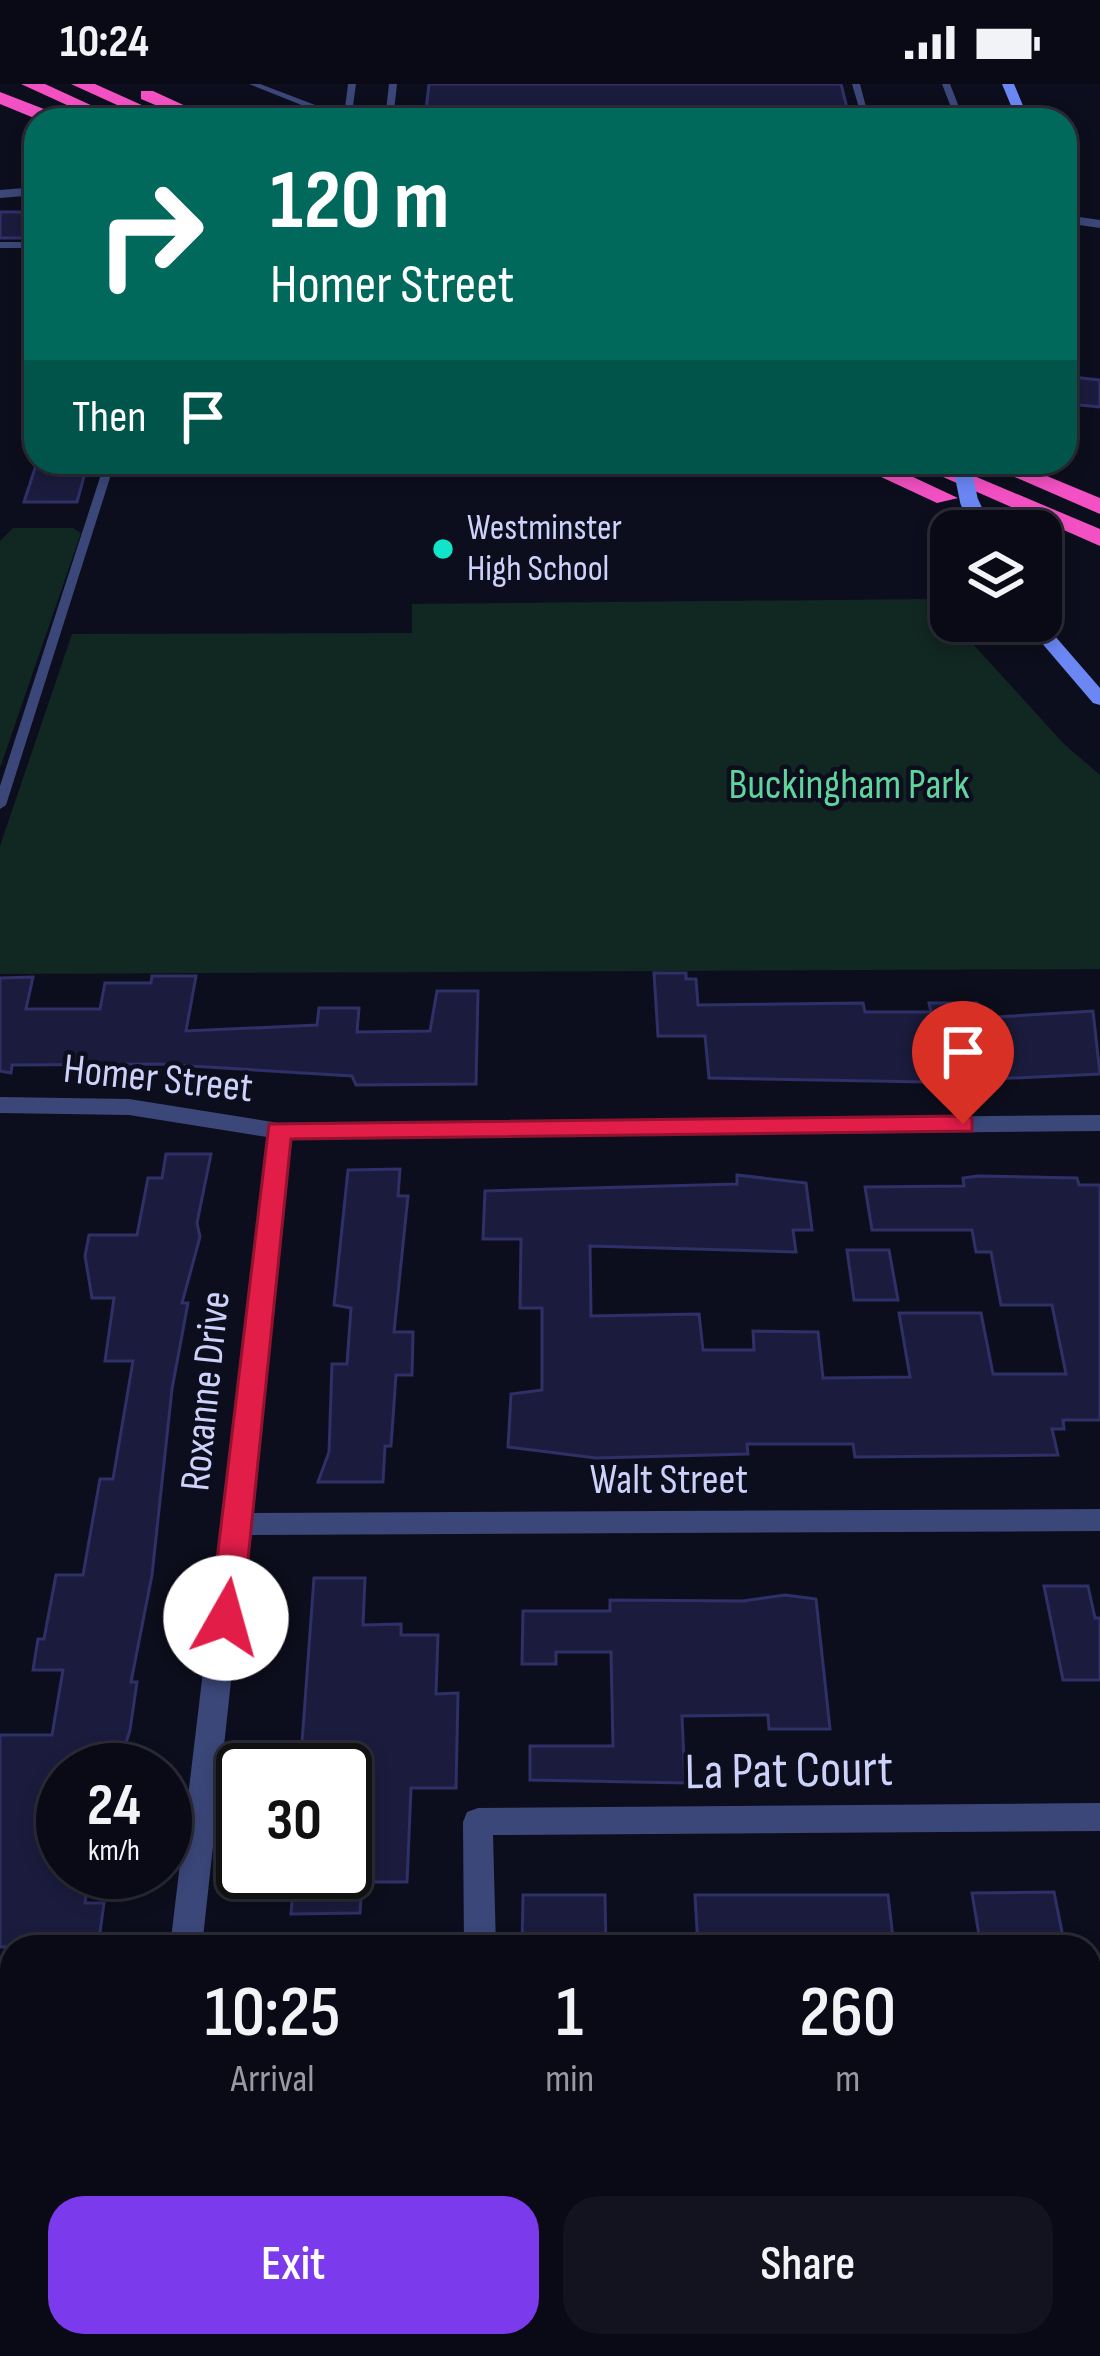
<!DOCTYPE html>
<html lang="en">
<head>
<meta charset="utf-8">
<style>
	body { margin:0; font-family:"Sofia Sans Condensed",sans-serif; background:#13131f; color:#f1f3f6; height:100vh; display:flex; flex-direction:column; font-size:45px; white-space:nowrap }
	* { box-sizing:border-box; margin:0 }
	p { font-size:39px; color:#999aa1 }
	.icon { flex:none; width:66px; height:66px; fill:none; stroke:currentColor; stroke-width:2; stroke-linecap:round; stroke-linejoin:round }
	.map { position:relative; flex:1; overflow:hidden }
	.sheet { position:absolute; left:0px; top:1851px; width:1101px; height:423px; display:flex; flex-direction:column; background:#0a0a16; border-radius:36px 36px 0 0; box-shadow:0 6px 18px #0003,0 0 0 3px #2a2b35 }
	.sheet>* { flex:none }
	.banner { position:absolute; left:24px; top:24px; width:1053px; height:366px; border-radius:36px; box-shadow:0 6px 18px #0003,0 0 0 3px #2a2b35; background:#00695c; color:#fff; overflow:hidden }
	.fabs { position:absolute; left:930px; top:426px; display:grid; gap:24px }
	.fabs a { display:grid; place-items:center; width:132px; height:132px; border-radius:24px; background:#0a0a16; box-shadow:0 6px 18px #0003,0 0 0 3px #2a2b35; font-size:60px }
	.speed { position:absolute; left:36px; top:1659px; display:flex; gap:24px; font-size:60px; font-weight:700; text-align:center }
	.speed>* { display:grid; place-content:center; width:156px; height:156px; border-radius:50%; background:#0a0a16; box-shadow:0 6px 18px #0003,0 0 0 3px #2a2b35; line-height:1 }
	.speed small { font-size:30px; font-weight:400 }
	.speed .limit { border:6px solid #111; border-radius:18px; background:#fff; color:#111 }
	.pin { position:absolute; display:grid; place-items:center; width:102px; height:102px; color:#fff; margin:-123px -51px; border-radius:50% 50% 50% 0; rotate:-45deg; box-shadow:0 0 12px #0007 }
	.pin .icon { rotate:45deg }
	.me { position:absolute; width:132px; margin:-66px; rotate:7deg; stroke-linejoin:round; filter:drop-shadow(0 0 9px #0008) }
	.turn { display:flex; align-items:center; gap:42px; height:252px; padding:0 48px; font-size:54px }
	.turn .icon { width:156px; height:156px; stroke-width:2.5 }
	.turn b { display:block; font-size:84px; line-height:102px }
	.then { display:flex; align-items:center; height:114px; padding:0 48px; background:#0003; gap:24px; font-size:45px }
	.eta { display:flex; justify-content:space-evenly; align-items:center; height:204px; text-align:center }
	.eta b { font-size:72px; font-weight:600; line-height:84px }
	.button { display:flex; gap:24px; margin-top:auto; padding:24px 48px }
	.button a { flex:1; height:138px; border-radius:36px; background:#7c3aed; color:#fff; font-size:48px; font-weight:600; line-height:138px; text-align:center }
	.button a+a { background:#13131f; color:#f1f3f6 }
	.status { display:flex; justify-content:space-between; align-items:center; height:84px; padding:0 60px; background:#0a0a16; direction:ltr }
	.status svg { height:33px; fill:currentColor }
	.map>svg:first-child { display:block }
	.green { fill:#112721 }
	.building { fill:#1b1c3d; stroke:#2e3067; stroke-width:3 }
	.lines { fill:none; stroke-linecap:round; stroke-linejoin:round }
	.lane { fill:#3b4779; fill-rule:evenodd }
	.street { fill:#3b4779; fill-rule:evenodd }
	.secondary { fill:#6b87f4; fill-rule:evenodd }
	.highway { fill:#f351c3; fill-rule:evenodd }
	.secondary-bridge { stroke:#6b87f4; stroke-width:18 }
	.route { fill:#e11d48; stroke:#92132f; stroke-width:3 }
	.poi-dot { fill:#10e4c9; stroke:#0d0e1d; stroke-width:4.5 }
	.labels { text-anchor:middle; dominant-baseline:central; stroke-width:9; stroke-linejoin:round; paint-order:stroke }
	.far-poi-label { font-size:36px; fill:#cdd2fb; stroke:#0d0e1d; text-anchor:start }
	.park-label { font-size:42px; fill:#5fd59d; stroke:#0d0e1d }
	.street-label { font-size:42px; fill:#cdd2fb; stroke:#0d0e1d }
	.near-street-label { font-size:51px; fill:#cdd2fb; stroke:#0d0e1d }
</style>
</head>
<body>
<div class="status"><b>10:24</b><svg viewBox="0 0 49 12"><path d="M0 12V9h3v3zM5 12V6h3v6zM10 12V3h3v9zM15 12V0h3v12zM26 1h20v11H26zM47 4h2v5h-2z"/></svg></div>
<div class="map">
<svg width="1100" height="2272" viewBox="0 0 1100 2272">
	<rect width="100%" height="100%" fill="#0d0e1d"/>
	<path class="green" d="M 13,444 L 73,444 L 81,449 L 0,684 L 0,457 Z
		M 932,515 L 1064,660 L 1100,691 L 1100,885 L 0,890 L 0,762 L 72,550 L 412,549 L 412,520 Z"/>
	<path class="building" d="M 429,0 L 841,0 L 850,36 L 425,35 Z
		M 0,128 L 35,128 L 26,154 L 0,154 Z
		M 1072,293 L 1100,296 L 1100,323 L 1068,320 Z
		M 37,378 L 88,378 L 77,418 L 24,418 Z
		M 654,889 L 686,889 L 686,895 L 696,895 L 698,921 L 863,919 L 865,928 L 931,928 L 929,919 L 977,919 L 980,934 L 1093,927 L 1100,990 L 927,998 L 709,994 L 705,952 L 658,952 Z
		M 152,892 L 196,892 L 186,947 L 317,941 L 319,924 L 359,924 L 357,948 L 430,947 L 437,907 L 478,907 L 476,1000 L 356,1001 L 352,992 L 158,980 L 12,981 L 11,989 L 0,987 L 0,894 L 33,893 L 26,925 L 100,925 L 105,899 L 151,899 Z
		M 166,1070 L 211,1070 L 197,1139 L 200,1153 L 182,1219 L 188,1219 L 172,1305 L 152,1491 L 131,1598 L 137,1598 L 130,1646 L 120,1679 L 63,1680 L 63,1788 L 89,1788 L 85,1819 L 104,1819 L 98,1863 L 0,1863 L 0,1651 L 52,1651 L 63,1586 L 33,1586 L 38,1555 L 44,1555 L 56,1491 L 83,1491 L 100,1395 L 113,1395 L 133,1277 L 105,1277 L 114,1214 L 92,1214 L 85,1172 L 89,1151 L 137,1151 L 148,1094 L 162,1094 Z
		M 400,1085 L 398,1112 L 408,1112 L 394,1248 L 413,1248 L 412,1291 L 396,1291 L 391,1362 L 385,1362 L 383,1398 L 318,1398 L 329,1368 L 332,1280 L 347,1280 L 351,1224 L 334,1221 L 348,1086 Z
		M 737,1091 L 806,1099 L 812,1146 L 793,1146 L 796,1168 L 590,1162 L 591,1232 L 699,1230 L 703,1266 L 754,1266 L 753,1247 L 818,1248 L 823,1294 L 910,1293 L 899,1229 L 981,1229 L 993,1290 L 1066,1290 L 1052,1221 L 1001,1221 L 991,1168 L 976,1168 L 972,1146 L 872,1146 L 865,1103 L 964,1102 L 963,1094 L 978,1092 L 1077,1094 L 1079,1101 L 1100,1101 L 1100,1336 L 1063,1336 L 1064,1345 L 1052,1345 L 1058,1371 L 855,1373 L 853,1360 L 747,1360 L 748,1370 L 596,1374 L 508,1363 L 511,1310 L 542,1306 L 542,1224 L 520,1224 L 521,1155 L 483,1155 L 485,1107 L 737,1100 Z
		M 847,1166 L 889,1166 L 898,1216 L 854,1216 Z
		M 314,1494 L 365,1494 L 363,1541 L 401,1540 L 401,1551 L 438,1551 L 436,1610 L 458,1609 L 456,1704 L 411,1704 L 407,1798 L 362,1798 L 360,1829 L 291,1830 L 294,1788 L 345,1788 L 345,1686 L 300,1686 Z
		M 1044,1502 L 1088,1502 L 1095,1534 L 1100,1534 L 1100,1596 L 1063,1596 Z
		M 785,1511 L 816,1515 L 830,1645 L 769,1645 L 768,1631 L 682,1632 L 685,1699 L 530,1696 L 530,1662 L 613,1662 L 611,1568 L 556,1568 L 556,1580 L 522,1580 L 523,1527 L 610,1527 L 610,1516 L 743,1517 Z
		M 1054,1808 L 1065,1863 L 981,1863 L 972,1809 Z
		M 523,1811 L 605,1811 L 606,1863 L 522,1863 Z
		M 695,1811 L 888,1811 L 894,1863 L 698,1863 Z"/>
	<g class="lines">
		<path class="lane" d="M 249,0 L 260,0 L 344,32 L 348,0 L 356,0 L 351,36 L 339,36 Z
			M 389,0 L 397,0 L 393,36 L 385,36 Z
			M 852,0 L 860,0 L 866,23 L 913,23 L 918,36 L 910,36 L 907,27 L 860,27 Z
			M 942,0 L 950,0 L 964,36 L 956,36 Z
			M 0,158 L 36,158 L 36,164 L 0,164 Z
			M 105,378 L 115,378 L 6,721 L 0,725 L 0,702 Z
			M 377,378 L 388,378 L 401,391 L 392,393 Z"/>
		<path class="street" d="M 36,103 L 36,111 L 0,114 L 0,106 Z
			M 1065,131 L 1100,136 L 1100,144 L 1065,139 Z
			M 0,1013 L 129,1015 L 279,1039 L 1100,1031 L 1100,1047 L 290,1055 L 249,1429 L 1100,1425 L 1100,1447 L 247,1451 L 202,1863 L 170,1863 L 267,1053 L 129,1031 L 0,1029 Z
			M 1100,1719 L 1100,1747 L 493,1751 L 496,1863 L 464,1863 L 463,1738 L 467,1728 L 478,1724 Z
			M 1100,1996 L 1100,2028 L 1089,2029 L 1089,1997 Z
			M 118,2262 L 154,2262 L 153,2272 L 117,2272 Z"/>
		<path class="secondary" d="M 1002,0 L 1014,0 L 1029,36 L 1017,36 Z
			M 1041,536 L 1100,604 L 1100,621 L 1093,619 L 1023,537 Z"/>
		<path class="highway" d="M 21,0 L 45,0 L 108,29 L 93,33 Z
			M 71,0 L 95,0 L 175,36 L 150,36 Z
			M 141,7 L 153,7 L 216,36 L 191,36 L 141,15 Z
			M 0,8 L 62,32 L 64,36 L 39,36 L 0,20 Z
			M 849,378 L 881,378 L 958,414 L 937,419 Z
			M 909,378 L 941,378 L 1100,445 L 1100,462 Z
			M 980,378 L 1013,378 L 1100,414 L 1100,430 Z"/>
		<path class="secondary-bridge" d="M 961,378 L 969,417 L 983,447"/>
	</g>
	<path class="route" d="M 963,1032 L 972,1034 L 972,1047 L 291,1055 L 242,1534 L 237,1544 L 215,1544 L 210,1534 L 269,1040 Z"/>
	<circle class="poi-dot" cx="443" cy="465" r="12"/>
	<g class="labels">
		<g class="far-poi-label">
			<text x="467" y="444">Westminster<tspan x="467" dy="41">High School</tspan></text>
		</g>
		<g class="park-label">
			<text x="849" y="701">Buckingham Park</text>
		</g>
		<g class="street-label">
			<text transform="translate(158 995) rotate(6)">Homer Street</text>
			<text transform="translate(206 1307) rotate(-84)">Roxanne Drive</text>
			<text x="669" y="1396">Walt Street</text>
		</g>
		<g class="near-street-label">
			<text transform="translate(789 1687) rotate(-1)">La Pat Court</text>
		</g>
	</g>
</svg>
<div class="fabs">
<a><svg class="icon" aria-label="layers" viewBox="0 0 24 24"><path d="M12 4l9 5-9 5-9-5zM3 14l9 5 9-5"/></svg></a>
</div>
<div class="speed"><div>24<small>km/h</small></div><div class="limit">30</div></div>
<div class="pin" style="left:963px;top:1040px;background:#d93025"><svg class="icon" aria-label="arrive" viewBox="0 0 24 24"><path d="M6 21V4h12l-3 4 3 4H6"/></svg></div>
<svg class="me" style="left:226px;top:1534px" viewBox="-20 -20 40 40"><circle r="19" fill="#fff"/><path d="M0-13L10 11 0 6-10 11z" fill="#e11d48"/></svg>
<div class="banner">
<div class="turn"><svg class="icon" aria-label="right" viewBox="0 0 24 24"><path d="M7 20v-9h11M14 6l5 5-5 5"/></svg><div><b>120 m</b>Homer Street</div></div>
<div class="then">Then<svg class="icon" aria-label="arrive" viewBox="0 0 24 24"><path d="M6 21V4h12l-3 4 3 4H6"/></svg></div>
</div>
<section class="sheet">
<div class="eta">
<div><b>10:25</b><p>Arrival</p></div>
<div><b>1</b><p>min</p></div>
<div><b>260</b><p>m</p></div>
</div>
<div class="button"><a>Exit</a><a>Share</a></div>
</section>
</div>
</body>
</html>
